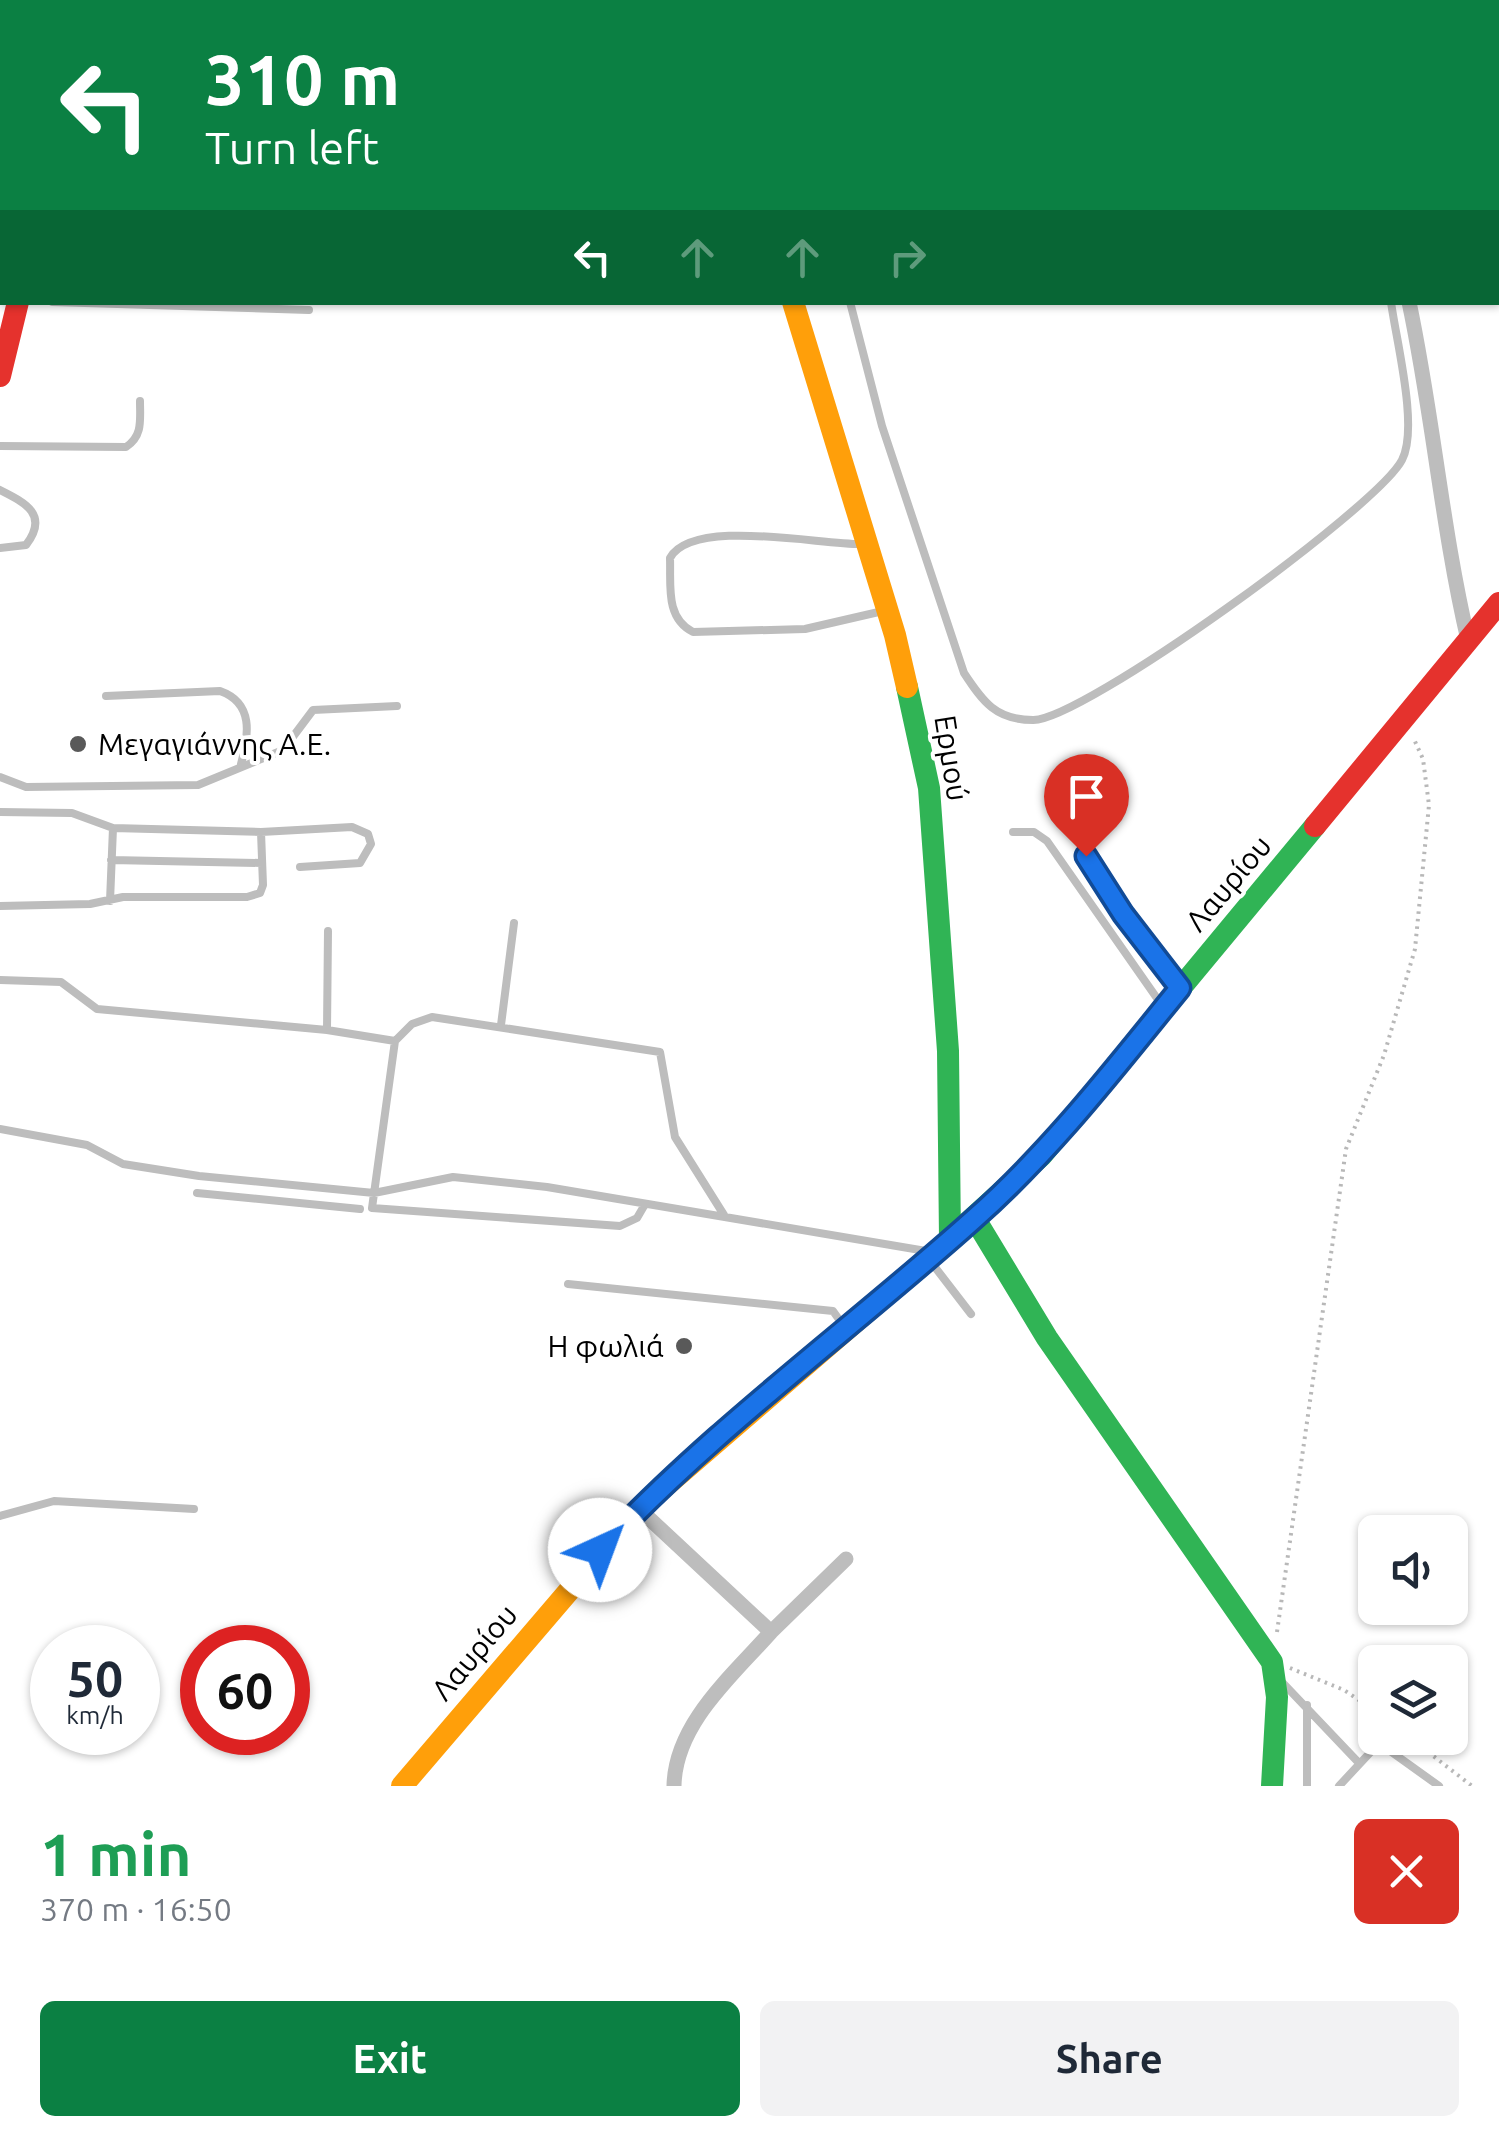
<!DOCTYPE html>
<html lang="en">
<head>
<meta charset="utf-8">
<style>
	body { margin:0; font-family:Ubuntu,sans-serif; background:#f2f2f3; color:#1f2937; height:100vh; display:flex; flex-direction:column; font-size:38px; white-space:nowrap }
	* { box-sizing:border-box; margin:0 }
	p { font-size:32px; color:#747a83 }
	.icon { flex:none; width:55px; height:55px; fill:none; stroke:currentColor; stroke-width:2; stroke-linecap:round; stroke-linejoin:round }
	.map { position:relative; height:1786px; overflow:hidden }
	.panel { display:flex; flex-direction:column; background:#fff; flex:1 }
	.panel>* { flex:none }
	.banner { position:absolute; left:0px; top:0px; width:1500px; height:305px; box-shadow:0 2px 8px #0004; background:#0b8043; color:#fff; overflow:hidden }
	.buttons { position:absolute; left:1358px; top:1515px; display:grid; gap:20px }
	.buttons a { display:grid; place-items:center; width:110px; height:110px; border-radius:15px; background:#fff; box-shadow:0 2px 8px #0004; font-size:50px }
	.speed { position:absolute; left:30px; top:1625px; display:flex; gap:20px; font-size:50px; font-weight:700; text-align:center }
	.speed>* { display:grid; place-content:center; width:130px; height:130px; border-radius:50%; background:#fff; box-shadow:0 2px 8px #0004; line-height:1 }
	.speed small { font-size:25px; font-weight:400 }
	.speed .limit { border:15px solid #d22; background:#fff; color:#111 }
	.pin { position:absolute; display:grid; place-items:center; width:85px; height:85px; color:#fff; margin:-102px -42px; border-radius:50% 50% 50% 0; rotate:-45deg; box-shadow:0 0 10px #0007 }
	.pin .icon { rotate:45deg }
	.me { position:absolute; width:110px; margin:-55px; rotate:43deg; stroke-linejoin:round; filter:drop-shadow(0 0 8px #0008) }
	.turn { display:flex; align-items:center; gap:35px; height:210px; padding:0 40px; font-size:45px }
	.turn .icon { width:130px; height:130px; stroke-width:2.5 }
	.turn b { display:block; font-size:70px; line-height:85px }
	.lanes { display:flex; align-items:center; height:95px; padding:0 40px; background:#0003; justify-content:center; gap:50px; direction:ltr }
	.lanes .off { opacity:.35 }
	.round { display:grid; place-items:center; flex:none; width:105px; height:105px; border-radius:15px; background:#f2f2f3 }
	.headline { display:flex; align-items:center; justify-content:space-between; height:170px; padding:0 40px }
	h1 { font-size:60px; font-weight:600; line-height:75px; color:#1e9e55 }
	.button { display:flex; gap:20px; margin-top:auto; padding:20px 40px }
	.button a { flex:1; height:115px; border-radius:15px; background:#0b8043; color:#fff; font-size:40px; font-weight:600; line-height:115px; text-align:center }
	.button a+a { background:#f2f2f3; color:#1f2937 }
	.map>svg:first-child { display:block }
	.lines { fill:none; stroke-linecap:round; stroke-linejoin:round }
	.path { stroke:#b8b8b8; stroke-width:4; stroke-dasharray:2.5 5; stroke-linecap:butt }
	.lane { stroke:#bdbdbd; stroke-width:8 }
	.street { stroke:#bdbdbd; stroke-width:15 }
	.fast { stroke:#30b455; stroke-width:22 }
	.slow { stroke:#ff9f0a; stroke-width:22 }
	.jam { stroke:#e5322d; stroke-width:22 }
	.route-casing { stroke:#114b97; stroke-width:25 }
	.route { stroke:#1a73e8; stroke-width:18 }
	.poi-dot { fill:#595959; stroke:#fff; stroke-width:4 }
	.labels { text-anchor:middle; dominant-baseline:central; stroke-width:8; stroke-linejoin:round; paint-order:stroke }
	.poi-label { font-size:30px; fill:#000; stroke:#fff; text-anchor:start }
	.street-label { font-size:30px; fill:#000; stroke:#fff }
</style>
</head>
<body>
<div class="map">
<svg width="1499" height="1786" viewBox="0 0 1499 1786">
	<rect width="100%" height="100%" fill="#fff"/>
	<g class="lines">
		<path class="path" d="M 1498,169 L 1499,169
			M 1277,1632 L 1346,1149 L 1384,1055 L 1415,949 L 1429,805 L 1423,759 L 1413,737
			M 1290,1668 L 1344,1690 L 1375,1711
			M 1410,1738 L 1472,1786"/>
		<path class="lane" d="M 1123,0 L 1126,2
			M 1197,0 L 1197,2
			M 996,2 L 1000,0
			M 1498,208 L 1499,207
			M 52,302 L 309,310
			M 850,302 L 882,426 L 964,673 C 983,702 996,720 1033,720 C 1082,721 1377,508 1402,460 C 1419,428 1396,340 1391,302
			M 0,446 L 126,447 C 143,436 140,420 140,401
			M 0,490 C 26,503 49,515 26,545 L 0,548
			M 862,544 C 820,545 693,517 670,558 C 671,585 665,618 693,632 L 805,629 L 883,611
			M 106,696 L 220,691 C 254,703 249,735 241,764
			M 0,777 L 26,787 L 198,785 L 283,750 L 313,710 L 397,706
			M 0,812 L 72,813 L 113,828 L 261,832 L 263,885 L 260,893 L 247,897 L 123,897 L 90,904 L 0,906
			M 1093,823 L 1082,833 C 1076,868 1154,955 1177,984
			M 261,832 L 352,827 L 368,834 L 371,844 L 360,863 L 300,867
			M 1013,832 L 1034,832 L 1047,841 L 1161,1004
			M 111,860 L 262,863
			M 110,901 L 113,828
			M 0,980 L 61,982 L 97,1009 L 327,1030 L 395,1041 L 372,1208 L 620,1226 L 637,1218 L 644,1206
			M 501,1025 L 514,923
			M 327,1030 L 328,931
			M 395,1041 L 412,1024 L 432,1017 L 660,1052 L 675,1137 L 724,1215
			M 0,1129 L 87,1145 L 123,1164 L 199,1176 L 374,1193 L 453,1177 L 547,1187 L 926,1251
			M 197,1193 L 360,1209
			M 931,1262 L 971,1314
			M 568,1284 L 833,1311 L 843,1325
			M 0,1516 L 54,1501 L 194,1509
			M 1280,1680 L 1358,1762
			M 1307,1705 L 1307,1786
			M 1339,1786 L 1379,1743 L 1439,1786"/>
		<path class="street" d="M 741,0 L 742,2
			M 1351,0 L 1351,2
			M 1409,302 C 1433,415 1442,529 1468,640
			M 639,1509 L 771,1632 L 846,1559
			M 674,1786 C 675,1724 732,1676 771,1632"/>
		<path class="fast" d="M 107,2 L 108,0
			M 907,687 L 929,788 L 948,1051 L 950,1240
			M 975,1219 L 1047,1338 L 1272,1662 L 1277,1697 L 1272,1786
			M 919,1267 L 1042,1155 L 1315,826"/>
		<path class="slow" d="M 793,302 L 895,635 L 907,687
			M 402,1786 L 639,1509 L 919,1267"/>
		<path class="jam" d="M 0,376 L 18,302
			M 1315,826 L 1499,603"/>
	</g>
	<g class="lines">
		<g class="route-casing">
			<path id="route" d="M 600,1550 C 714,1428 850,1330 974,1219 C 1051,1151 1115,1068 1180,988 L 1123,914 L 1086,856"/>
		</g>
		<use href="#route" class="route"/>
	</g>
	<g class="poi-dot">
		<circle cx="78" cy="744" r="10"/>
		<circle cx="684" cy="1346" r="10"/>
	</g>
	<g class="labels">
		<g class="poi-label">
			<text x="98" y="744">Μεγαγιάννης Α.Ε.</text>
			<text x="664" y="1346" text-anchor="end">Η φωλιά</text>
		</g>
		<g class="street-label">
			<text transform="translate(952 758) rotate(81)">Ερμού</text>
			<text transform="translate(1228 883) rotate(-50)">Λαυρίου</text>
			<text transform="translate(474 1652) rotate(-50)">Λαυρίου</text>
		</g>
	</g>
</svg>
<div class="buttons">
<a><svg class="icon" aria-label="sound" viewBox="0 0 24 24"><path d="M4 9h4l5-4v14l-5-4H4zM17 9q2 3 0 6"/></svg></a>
<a><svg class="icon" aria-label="layers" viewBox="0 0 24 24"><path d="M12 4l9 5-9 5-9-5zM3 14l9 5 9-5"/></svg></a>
</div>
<div class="speed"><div>50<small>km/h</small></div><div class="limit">60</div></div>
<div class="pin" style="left:1086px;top:856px;background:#d93025"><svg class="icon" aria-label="arrive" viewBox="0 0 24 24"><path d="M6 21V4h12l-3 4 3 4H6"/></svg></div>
<svg class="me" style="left:600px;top:1550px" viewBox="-20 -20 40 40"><circle r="19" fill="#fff"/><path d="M0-13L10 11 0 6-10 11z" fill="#1a73e8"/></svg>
<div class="banner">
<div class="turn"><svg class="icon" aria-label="left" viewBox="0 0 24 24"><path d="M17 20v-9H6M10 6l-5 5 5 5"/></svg><div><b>310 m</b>Turn left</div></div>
<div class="lanes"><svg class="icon" aria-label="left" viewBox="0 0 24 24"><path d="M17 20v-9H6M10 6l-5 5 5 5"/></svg><svg class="icon off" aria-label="ahead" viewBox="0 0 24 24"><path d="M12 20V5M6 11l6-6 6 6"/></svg><svg class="icon off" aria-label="ahead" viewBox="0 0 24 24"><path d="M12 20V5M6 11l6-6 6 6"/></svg><svg class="icon off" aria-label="right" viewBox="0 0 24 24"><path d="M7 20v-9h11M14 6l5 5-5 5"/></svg></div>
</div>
</div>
<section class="panel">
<div class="headline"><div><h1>1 min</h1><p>370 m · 16:50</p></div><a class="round" style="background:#d93025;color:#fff"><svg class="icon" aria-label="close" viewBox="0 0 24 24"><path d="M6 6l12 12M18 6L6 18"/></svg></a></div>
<div class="button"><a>Exit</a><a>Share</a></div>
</section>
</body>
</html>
